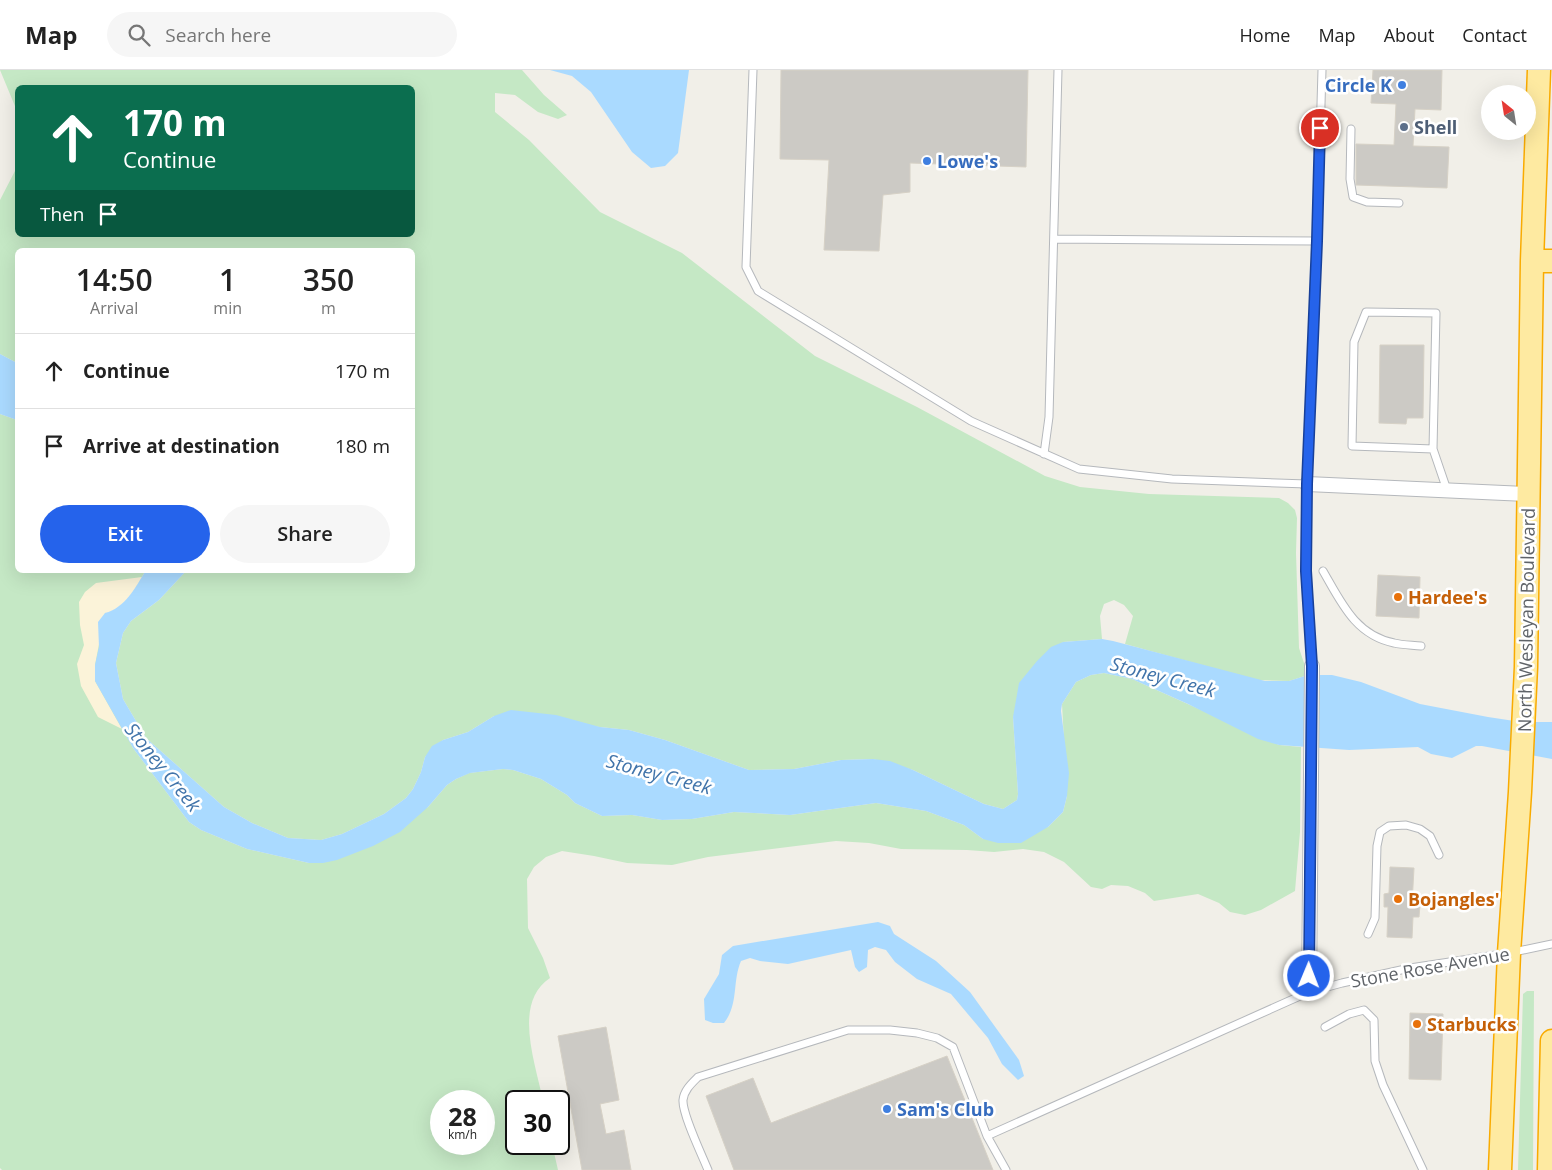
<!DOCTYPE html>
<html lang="en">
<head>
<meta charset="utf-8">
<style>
	body { margin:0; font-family:"Open Sans",sans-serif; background:#f6f6f6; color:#222; height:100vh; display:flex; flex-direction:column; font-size:19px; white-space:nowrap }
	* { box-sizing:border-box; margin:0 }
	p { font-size:16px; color:#767676 }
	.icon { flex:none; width:28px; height:28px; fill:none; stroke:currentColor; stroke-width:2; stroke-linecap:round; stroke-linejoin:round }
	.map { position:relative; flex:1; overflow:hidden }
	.side { position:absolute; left:15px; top:178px; width:400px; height:325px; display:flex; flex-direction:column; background:#fff; border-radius:8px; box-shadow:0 5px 20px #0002 }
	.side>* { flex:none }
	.hud { position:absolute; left:15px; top:15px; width:400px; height:152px; border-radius:8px; box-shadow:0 5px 20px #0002; background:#0b6e4f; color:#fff; overflow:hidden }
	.needle { width:32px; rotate:330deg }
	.fabs { position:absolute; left:1481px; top:15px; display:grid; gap:10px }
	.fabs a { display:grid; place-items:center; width:55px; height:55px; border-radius:50%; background:#fff; box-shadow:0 5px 20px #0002; font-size:25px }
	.speed { position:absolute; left:430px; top:1020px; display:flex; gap:10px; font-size:25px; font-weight:700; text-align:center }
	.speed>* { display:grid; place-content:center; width:65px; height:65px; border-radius:50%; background:#fff; box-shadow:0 5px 20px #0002; line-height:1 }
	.speed small { font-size:12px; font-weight:400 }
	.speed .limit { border:2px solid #111; border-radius:8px; background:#fff; color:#111 }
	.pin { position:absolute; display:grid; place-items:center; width:42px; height:42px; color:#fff; margin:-21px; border:2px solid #fff; border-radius:50%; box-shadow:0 1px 5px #0007 }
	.me { position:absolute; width:55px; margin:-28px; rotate:1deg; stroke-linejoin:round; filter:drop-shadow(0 0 4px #0008) }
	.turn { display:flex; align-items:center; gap:18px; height:105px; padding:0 25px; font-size:22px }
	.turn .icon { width:65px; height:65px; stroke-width:2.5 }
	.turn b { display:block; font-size:35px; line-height:42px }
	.then { display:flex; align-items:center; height:48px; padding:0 25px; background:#0003; gap:10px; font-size:19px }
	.eta { display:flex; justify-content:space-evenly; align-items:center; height:85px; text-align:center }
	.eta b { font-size:30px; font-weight:600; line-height:35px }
	.primary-button { display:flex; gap:10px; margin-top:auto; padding:10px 25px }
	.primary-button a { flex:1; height:58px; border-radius:30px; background:#2563eb; color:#fff; font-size:20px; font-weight:600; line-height:58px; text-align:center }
	.primary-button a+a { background:#f6f6f6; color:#222 }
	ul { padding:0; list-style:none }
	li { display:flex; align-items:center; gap:15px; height:75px; padding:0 25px; border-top:1px solid #e0e0e0 }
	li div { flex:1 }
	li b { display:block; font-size:19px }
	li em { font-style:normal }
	header { display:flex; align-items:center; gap:30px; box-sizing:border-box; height:70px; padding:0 25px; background:#fff; border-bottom:1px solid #e0e0e0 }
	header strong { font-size:24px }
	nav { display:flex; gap:28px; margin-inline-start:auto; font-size:18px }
	.search { width:350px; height:45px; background:#f6f6f6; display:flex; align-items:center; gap:12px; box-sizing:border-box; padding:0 18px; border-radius:28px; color:#767676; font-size:19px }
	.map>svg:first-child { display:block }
	.green { fill:#c5e8c5; fill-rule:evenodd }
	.sand { fill:#fbf3d9 }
	.water { fill:#aadaff }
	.building { fill:#cccac5; stroke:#d6d1c6 }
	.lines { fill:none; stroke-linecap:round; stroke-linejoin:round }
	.service-casing { stroke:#b5b8bc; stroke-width:9 }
	.minor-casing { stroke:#b5b8bc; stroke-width:16 }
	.trunk-casing { stroke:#f9ab00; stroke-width:25 }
	.service { stroke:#fff; stroke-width:7 }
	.minor { stroke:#fff; stroke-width:14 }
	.trunk { stroke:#feeaa1; stroke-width:22 }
	.route-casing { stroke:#184099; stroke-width:12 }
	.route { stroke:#2563eb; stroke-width:9 }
	.shop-dot { fill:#3f7fe0; stroke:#fff; stroke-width:2 }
	.service-dot { fill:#5c6f8a; stroke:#fff; stroke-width:2 }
	.food-dot { fill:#e8710a; stroke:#fff; stroke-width:2 }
	.labels { text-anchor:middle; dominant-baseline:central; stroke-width:5; stroke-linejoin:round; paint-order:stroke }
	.shop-label { font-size:18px; font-weight:bold; fill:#366cbe; stroke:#fff; text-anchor:start }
	.service-label { font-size:18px; font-weight:bold; fill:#4e5e75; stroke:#fff; text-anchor:start }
	.food-label { font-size:18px; font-weight:bold; fill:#c56008; stroke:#fff; text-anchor:start }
	.street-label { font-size:18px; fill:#5f6368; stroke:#fff }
	.water-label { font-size:19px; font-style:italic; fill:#4174aa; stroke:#fff }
</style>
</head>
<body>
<header>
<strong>Map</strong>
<div class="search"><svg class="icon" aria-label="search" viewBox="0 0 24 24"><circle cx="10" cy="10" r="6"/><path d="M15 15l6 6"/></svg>Search here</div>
<nav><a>Home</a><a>Map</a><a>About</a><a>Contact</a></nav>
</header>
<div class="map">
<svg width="1552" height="1100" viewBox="0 0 1552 1100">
	<rect width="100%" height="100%" fill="#f1efe8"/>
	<path class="green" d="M 0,0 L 522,0 L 544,25 L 567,45 L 558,49 L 538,42 L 515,25 L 495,23 L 495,42 L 529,70 L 600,142 L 682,183 L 815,286 L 917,337 L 1045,406 L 1080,417 L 1149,424 L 1279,428 L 1288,433 L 1295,440 L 1297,448 L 1296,483 L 1299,578 L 1308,605 L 1289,611 L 1256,610 L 1125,574 L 1133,546 L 1124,535 L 1114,530 L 1104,534 L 1100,546 L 1102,569 L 1063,572 L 1013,647 L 1018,724 L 1017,730 L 1003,739 L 984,734 L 913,700 L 873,689 L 841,690 L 794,699 L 749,700 L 665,670 L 629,660 L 494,646 L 468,662 L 443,670 L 425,687 L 421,702 L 413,719 L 406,728 L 384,744 L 342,764 L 321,770 L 288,768 L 252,753 L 224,737 L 146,668 L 123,629 L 116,593 L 123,563 L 131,551 L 159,530 L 187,500 L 412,500 L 412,180 L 18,180 L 17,293 L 0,284 L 0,130 L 17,97 L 18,165 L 412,165 L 412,18 L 18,18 L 17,41 Z
		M 0,344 L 17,350 L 18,500 L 146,500 L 136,517 L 105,543 L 118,649 L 133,678 L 189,752 L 201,760 L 247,779 L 309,793 L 428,737 L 447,715 L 456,709 L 469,703 L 503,699 L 513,700 L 541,709 L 567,725 L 575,733 L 602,746 L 632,745 L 662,750 L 692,749 L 734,742 L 790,745 L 876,733 L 926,741 L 964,755 L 983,769 L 1048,757 L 1063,742 L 1067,726 L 1062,634 L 1076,612 L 1091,605 L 1104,603 L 1132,609 L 1279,675 L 1301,677 L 1300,762 L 1295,821 L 1261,840 L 1245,845 L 1230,842 L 1219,833 L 1198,824 L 1154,831 L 1145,823 L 1128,816 L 1111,815 L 1102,819 L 1091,817 L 1064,792 L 1044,782 L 1023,779 L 994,782 L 967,780 L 901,779 L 869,773 L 836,771 L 708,787 L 672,795 L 627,793 L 594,786 L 562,781 L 546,787 L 534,797 L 527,809 L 528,858 L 543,888 L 550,908 C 512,933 536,994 543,1031 L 516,1031 L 516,1074 L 552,1074 L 558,1100 L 2,1100 L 0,1098 ZM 441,1031 L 484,1031 L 484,1074 L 441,1074 Z
		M 1527,921 L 1534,921 L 1533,1100 L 1518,1100 L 1523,924 Z"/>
	<path class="sand" d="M 142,507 C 133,522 123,539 105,543 L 95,595 L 95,611 L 122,659 L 98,647 L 81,616 L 77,594 L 84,575 L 80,555 L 79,532 L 85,522 L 96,513 Z"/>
	<path class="water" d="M 550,0 L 689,0 L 678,83 L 665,96 L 651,98 L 632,82 L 591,22 L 572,6 Z
		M 0,284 L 17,293 L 17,350 L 0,344 Z
		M 146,500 L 187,500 L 159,530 L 131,551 L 123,563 L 116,593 L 123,629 L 146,668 L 224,737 L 252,753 L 288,768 L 321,770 L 342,764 L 384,744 L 406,728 L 413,719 L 421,702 L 425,687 L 432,676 L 443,670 L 468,662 L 494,646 L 511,640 L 556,645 L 600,657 L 629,660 L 665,670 L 749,700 L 794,699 L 841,690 L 873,689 L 890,691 L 913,700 L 984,734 L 1003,739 L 1017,730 L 1018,724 L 1013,647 L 1019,613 L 1037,591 L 1051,577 L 1063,572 L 1102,569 L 1113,571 L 1265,611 L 1289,611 L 1308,605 L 1332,605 L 1361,612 L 1420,634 L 1488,647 L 1521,652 L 1552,652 L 1552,689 L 1482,676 L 1476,676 L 1452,688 L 1431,684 L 1418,677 L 1349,680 L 1279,675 L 1258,669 L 1188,634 L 1132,609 L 1104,603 L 1091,605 L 1076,612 L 1062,634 L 1061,641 L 1069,703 L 1067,726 L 1063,742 L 1048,757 L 1021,773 L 998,773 L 983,769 L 964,755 L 926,741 L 876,733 L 790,745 L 734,742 L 692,749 L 662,750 L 632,745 L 602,746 L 575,733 L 567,725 L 541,709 L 513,700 L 503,699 L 470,703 L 456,709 L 447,715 L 428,737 L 400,762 L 373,776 L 337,790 L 323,793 L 309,793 L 247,779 L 201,760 L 189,752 L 133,678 L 95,611 L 95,595 L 99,577 L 98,552 L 105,543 C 125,538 136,517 146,500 Z
		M 878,852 L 890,856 L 894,864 L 936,891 L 970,922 L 1019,990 L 1024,1006 L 1018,1010 L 1002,994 L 988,968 L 951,924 L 917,909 L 895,892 L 886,880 L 875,877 L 868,880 L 867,897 L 859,902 L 855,897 L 851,880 L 788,894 L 760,891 L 750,888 L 741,891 C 732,912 739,934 724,953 L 713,953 L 705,950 L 704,929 L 719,904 L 722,885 L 733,876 Z"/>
	<path class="building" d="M 781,0 L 1028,0 L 1026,97 L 910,93 L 910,122 L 883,125 L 879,181 L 824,180 L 829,90 L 780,89 Z
		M 1373,0 L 1442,0 L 1441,40 L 1415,39 L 1413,76 L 1449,77 L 1447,118 L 1356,115 L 1356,74 L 1394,75 L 1396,34 L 1371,33 Z
		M 1380,275 L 1424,275 L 1423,348 L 1407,348 L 1406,354 L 1379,353 Z
		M 1378,505 L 1420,507 L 1419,548 L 1376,546 Z
		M 1390,797 L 1414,798 L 1412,834 L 1420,835 L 1419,847 L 1413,847 L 1412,868 L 1387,867 L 1388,837 L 1384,837 L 1384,824 L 1389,823 Z
		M 1410,943 L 1443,944 L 1441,1010 L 1409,1009 Z
		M 606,957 L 619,1030 L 600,1034 L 606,1064 L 624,1060 L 631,1100 L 582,1100 L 558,966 Z
		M 947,986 L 993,1100 L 734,1100 L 706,1026 L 753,1008 L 771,1053 Z"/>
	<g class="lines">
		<g class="service-casing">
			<path id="service" d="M 753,0 L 746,197 L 758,221 L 971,351 L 1079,399 L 1172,409 L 1307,414
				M 1351,59 L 1350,109 L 1353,127 L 1367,132 L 1399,133
				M 1054,169 L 1317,171
				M 1433,379 L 1352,376 L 1354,272 L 1366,242 L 1436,243 L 1433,379 L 1447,420
				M 1044,384 L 1049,347 L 1058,0
				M 1323,501 C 1341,532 1355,565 1394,573 C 1402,575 1412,575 1421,576
				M 1312,596 L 1307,501 L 1307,414 L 1317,171 L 1322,0
				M 1368,864 L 1375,848 L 1377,776 L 1380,762 L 1389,756 L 1406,755 L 1420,759 L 1430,766 L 1439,785
				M 1325,957 L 1349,944 L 1364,940 L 1374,950 L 1375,991 L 1383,1015 L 1423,1100
				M 987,1066 L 1309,922 L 1342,913 L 1410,898 L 1509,883 L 1552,874
				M 708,1100 C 702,1085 682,1044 683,1030 C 684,1020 692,1013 698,1007 L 848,960 L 890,960 L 917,963 L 937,968 L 953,977 L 987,1066 L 1006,1100"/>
		</g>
		<g class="minor-casing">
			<path id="minor" d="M 1307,414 L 1528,424
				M 1309,922 L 1312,596"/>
		</g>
		<g class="trunk-casing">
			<path id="trunk" d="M 1532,191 L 1552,191
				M 1500,1100 L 1509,883 L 1520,722 L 1526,597 L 1532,191 L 1539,0
				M 1549,1100 L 1552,971"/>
		</g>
		<use href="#service" class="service"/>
		<use href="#minor" class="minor"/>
		<use href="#trunk" class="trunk"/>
	</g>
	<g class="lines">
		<g class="route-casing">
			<path id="route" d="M 1309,906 L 1312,596 L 1306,501 L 1307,414 L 1317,171 L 1320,58"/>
		</g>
		<use href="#route" class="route"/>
	</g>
	<g class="shop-dot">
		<circle cx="1402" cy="15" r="5"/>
		<circle cx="927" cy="91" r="5"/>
		<circle cx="887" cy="1039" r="5"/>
	</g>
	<circle class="service-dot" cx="1404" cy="57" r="5"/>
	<g class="food-dot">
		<circle cx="1398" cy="527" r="5"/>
		<circle cx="1398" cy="829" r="5"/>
		<circle cx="1417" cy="954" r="5"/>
	</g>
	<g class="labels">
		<g class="shop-label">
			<text x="1392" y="15" text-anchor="end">Circle K</text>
			<text x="937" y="91">Lowe's</text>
			<text x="897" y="1039">Sam's Club</text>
		</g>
		<g class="service-label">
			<text x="1414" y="57">Shell</text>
		</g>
		<g class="food-label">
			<text x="1408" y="527">Hardee's</text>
			<text x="1408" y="829">Bojangles'</text>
			<text x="1427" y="954">Starbucks</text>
		</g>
		<g class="street-label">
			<text transform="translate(1526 550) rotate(-89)">North Wesleyan Boulevard</text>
			<text transform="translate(1430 897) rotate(-10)">Stone Rose Avenue</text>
		</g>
		<g class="water-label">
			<text transform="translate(1163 607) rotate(15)">Stoney Creek</text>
			<text transform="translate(163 697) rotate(51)">Stoney Creek</text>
			<text transform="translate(659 704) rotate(15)">Stoney Creek</text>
		</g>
	</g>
</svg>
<div class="fabs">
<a><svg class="needle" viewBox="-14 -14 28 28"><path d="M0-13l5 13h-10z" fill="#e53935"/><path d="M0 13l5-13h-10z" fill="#767676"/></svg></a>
</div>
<div class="speed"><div>28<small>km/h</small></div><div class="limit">30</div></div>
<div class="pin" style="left:1320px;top:58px;background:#d93025"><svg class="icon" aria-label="arrive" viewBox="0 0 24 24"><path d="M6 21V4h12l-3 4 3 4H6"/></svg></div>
<svg class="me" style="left:1309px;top:906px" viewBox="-20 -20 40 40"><circle r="17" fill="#2563eb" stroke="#fff" stroke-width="3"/><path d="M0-11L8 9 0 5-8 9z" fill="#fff"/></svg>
<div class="hud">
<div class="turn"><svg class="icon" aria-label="ahead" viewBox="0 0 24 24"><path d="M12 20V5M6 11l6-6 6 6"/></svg><div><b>170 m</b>Continue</div></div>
<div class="then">Then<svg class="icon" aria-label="arrive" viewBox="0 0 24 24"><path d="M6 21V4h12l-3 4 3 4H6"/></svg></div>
</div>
<section class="side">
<div class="eta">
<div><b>14:50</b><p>Arrival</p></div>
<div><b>1</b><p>min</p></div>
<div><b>350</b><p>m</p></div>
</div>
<ul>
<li><svg class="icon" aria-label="ahead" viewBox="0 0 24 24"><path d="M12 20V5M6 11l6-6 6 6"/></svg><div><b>Continue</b></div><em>170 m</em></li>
<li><svg class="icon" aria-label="arrive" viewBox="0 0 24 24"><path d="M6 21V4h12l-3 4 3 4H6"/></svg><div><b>Arrive at destination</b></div><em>180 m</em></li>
</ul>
<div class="primary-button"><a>Exit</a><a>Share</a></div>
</section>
</div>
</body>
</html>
